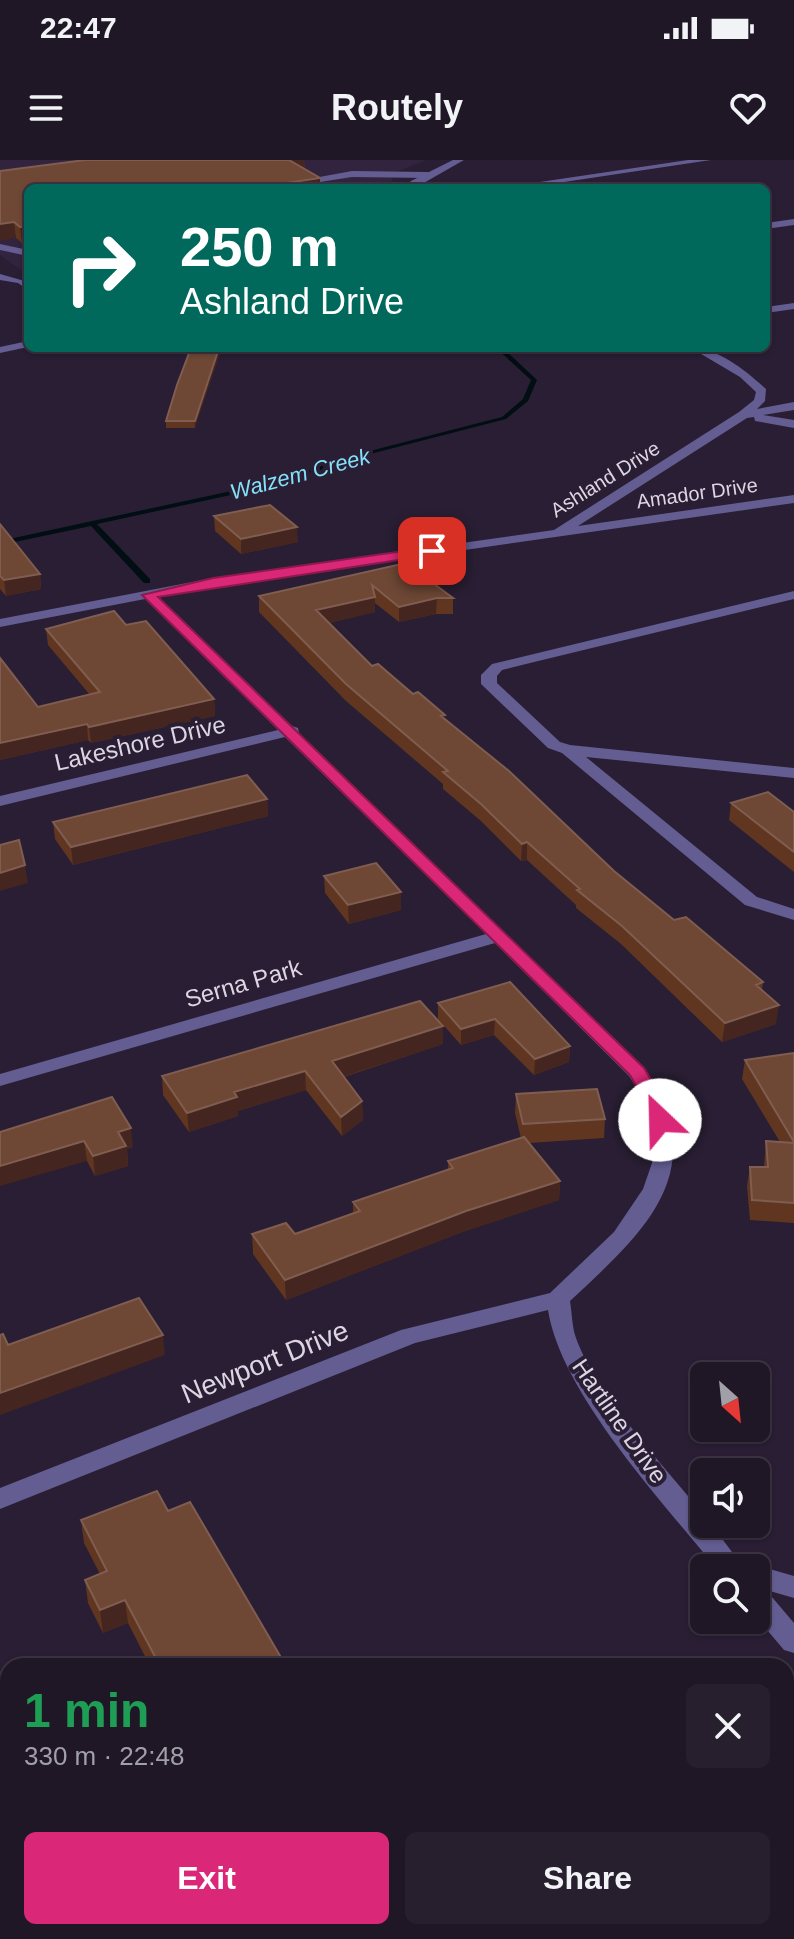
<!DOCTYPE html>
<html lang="en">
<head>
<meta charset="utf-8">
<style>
	body { margin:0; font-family:Arial,sans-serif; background:#271f2e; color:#f1f3f6; height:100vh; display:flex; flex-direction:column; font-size:30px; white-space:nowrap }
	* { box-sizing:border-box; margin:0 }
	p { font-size:26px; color:#a19fa7 }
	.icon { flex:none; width:44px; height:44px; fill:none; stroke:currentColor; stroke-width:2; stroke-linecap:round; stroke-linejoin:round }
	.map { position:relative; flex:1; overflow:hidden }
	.side { position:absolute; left:0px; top:1498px; width:794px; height:282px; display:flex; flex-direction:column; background:#1f1626; border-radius:24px 24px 0 0; box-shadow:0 2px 6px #0004,0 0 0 2px #3c3543 }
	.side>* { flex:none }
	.hud { position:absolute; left:24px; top:24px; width:746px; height:168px; border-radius:12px; box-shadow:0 2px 6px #0004,0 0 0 2px #3c3543; background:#00695c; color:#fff; overflow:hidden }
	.needle { width:52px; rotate:153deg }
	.fabs { position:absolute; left:690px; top:1202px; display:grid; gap:16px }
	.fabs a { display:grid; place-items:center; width:80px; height:80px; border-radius:12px; background:#1f1626; box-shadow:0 2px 6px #0004,0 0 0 2px #3c3543; font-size:40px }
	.pin { position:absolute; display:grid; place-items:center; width:68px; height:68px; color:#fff; margin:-34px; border-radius:16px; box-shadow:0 4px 12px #0006 }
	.me { position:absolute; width:88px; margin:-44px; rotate:336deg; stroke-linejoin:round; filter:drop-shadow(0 0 6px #0008) }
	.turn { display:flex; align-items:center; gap:28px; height:168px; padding:0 24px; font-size:36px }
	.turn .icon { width:104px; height:104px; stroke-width:2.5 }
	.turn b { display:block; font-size:56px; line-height:68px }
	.round { display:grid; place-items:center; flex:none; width:84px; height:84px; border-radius:12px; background:#271f2e }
	.head { display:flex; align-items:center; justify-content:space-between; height:136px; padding:0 24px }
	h1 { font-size:48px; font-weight:700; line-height:60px; color:#1e9e55 }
	.button { display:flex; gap:16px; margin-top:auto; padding:16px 24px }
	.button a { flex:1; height:92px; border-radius:12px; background:#db2777; color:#fff; font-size:32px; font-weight:700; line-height:92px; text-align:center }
	.button a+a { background:#271f2e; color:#f1f3f6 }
	.status { display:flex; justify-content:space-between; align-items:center; height:56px; padding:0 40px; background:#1f1626; direction:ltr }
	.status svg { height:22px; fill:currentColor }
	header { display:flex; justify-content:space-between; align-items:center; height:104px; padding:0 24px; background:#1f1626; font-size:36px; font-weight:700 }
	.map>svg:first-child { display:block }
	.built { fill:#32233e }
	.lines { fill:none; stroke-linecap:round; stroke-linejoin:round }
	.stream { fill:#010e13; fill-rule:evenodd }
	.lane { fill:#635d92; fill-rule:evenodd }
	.street { fill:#635d92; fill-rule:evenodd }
	.wall { fill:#603620 }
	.shaded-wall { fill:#45251f }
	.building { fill:#6e4735; stroke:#7f5d50; stroke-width:2 }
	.route { fill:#db2777; stroke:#8e194d; stroke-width:2 }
	.labels { text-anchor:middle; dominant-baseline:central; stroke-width:8; stroke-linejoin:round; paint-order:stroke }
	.far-street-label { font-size:20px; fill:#dcd5e3; stroke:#291e33 }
	.far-water-label { font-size:22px; font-style:italic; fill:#85e1f9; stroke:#291e33 }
	.street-label { font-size:24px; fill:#dcd5e3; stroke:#291e33 }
	.near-street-label { font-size:28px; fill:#dcd5e3; stroke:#291e33 }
</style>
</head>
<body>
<div class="status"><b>22:47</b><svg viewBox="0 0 49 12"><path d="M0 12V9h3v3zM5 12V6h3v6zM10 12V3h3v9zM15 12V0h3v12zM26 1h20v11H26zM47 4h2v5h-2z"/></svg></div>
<header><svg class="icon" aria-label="menu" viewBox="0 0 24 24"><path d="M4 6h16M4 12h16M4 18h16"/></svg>Routely<svg class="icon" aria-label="heart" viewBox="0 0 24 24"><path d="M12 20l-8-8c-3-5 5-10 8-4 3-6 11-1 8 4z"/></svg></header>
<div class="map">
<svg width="794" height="1779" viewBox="0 0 794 1779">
	<rect width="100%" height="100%" fill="#291e33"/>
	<path class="built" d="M 0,0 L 427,0 L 393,13 L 391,28 L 28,28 L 28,115 L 0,95 Z"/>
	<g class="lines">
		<path class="stream" d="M 496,188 L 503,188 L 537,220 L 528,241 L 506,259 L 370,294 L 263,328 L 97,364 L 150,419 L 150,423 L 144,423 L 91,366 L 0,385 L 0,381 L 259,325 L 366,292 L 502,257 L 523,239 L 531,220 Z"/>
		<path class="lane" d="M 352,11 L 428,12 L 432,15 L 428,18 L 352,17 L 320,22 L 324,28 L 314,28 L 311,24 L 314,18 Z
			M 0,84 L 28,90 L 28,96 L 0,90 Z
			M 0,114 L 28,122 L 28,130 L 18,123 L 0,120 Z
			M 794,431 L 794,439 L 526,504 L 502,510 L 497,516 L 497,523 L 560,582 L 570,585 L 794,608 L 794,618 L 586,597 L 757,737 L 794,749 L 794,760 L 745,745 L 562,593 L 548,588 L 481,524 L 481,515 L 492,504 Z"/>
		<path class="street" d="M 453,0 L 464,0 L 415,28 L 405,28 L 411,21 Z
			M 688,0 L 711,0 L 524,28 L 500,28 Z
			M 794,59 L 794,65 L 766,69 L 766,63 Z
			M 794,143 L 794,149 L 766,153 L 766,147 Z
			M 28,181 L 28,187 L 0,193 L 0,187 Z
			M 691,188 C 719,188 746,211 766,229 L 765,241 L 757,249 L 794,242 L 794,250 L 763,255 L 794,260 L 794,268 L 755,261 L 754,257 L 747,258 L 578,366 L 794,335 L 794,343 L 213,426 L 159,437 L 292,566 L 298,568 L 299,573 L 644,908 C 714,1011 645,1071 570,1141 C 572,1153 572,1167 576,1178 C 596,1234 666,1308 704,1355 L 704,1364 L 711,1364 L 744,1408 L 716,1408 C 662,1341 561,1233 548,1150 L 415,1183 L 0,1349 L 0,1328 L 401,1170 L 550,1133 L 614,1072 L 643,1029 L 652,1003 L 653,975 L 644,940 L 629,916 L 495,783 L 0,926 L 0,914 L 486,774 L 285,577 L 0,646 L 0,636 L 278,570 L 145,439 L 0,467 L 0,459 L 213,418 L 554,370 L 739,252 L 754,240 L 756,232 L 740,217 Z
			M 756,1405 L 794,1416 L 794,1438 L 756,1427 L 756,1408 L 748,1408 Z
			M 756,1427 L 766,1430 L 794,1463 L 794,1493 L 784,1490 L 756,1457 Z
			M 0,1563 L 8,1565 L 8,1605 L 0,1602 Z
			M 76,1772 L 108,1772 L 111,1779 L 79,1779 Z"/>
	</g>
	<path class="wall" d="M 304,0 L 305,9 L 320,18 L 320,28 L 28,28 L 22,83 L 16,78 L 0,11 Z
		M 191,188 L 195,268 L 166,268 L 166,261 Z
		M 214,356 L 298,382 L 241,394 L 215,371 Z
		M 0,364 L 40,414 L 41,429 L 6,436 L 0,429 Z
		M 406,403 L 453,438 L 453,454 L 436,454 L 399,462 L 375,443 L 375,452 L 329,463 L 372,506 L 413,534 L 444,558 L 614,711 L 674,760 L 763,822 L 762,830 L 776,864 L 722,882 L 621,784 L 576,748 L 576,745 L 527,700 L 521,701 L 481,661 L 443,629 L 443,624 L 346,541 L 259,452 L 259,436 Z
		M 126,465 L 214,539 L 215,556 L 91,583 L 88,580 L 0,600 L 0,498 L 38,547 L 90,535 L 48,485 L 46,469 Z
		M 267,639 L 268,656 L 73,705 L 55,679 L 53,662 Z
		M 731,643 L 794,652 L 794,712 L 729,660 Z
		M 324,716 L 401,732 L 401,750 L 349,764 L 325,733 Z
		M 510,822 L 570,886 L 569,902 L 534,915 L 494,875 L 461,885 L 438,859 L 438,843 Z
		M 443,884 L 344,917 L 362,941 L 363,960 L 342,976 L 306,930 L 238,951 L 238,956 L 189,972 L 163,935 L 162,916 Z
		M 794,893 L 794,1063 L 750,1060 L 747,1026 L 750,1007 L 764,1007 L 766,981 L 780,982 L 742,919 L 745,900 Z
		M 516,934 L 605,959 L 604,978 L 529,983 L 560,1021 L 559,1040 L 465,1071 L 286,1140 L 253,1094 L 252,1074 L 295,1074 L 353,1053 L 353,1042 L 448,1010 L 448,1001 L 521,978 L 515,953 Z
		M 0,972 L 133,987 L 127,989 L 128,1006 L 95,1016 L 87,1001 Z
		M 168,1351 L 286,1506 L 150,1506 L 128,1463 L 103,1473 L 88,1443 L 85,1420 L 100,1414 L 84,1383 L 81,1360 Z
		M 292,1772 L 379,1772 L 365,1779 L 295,1779 Z"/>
	<path class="shaded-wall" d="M 284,0 L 304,0 L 305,9 Z
		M 320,18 L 320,28 L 267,28 L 267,26 Z
		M 14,62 L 16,78 L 0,81 L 0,64 Z
		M 28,66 L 28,82 L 22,83 L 20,67 Z
		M 219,188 L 222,188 L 195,268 L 195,261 Z
		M 297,367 L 298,382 L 241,394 L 241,379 Z
		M 40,414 L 41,429 L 6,436 L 4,420 Z
		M 375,437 L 375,452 L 316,466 L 316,450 Z
		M 437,438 L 436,454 L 399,462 L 399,447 Z
		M 214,539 L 215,556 L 91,583 L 89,567 Z
		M 87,564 L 88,580 L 0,600 L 0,583 Z
		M 267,639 L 268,656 L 73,705 L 71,687 Z
		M 527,682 L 527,700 L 521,701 L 522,684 Z
		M 25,705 L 28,723 L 0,731 L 0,713 Z
		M 401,732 L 401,750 L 349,764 L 348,745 Z
		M 779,845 L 776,864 L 722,882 L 725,863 Z
		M 495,859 L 494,875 L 461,885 L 461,869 Z
		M 443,866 L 443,884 L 333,920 L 332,901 Z
		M 570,886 L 569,902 L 534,915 L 535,899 Z
		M 305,911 L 306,930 L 238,951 L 238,956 L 189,972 L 187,953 L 234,932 Z
		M 362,941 L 363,960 L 342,976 L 341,957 Z
		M 131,968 L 133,987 L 127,989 L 128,1006 L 95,1016 L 93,996 L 118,972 Z
		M 84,981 L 87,1001 L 0,1026 L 0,1006 Z
		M 560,1021 L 559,1040 L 465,1071 L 286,1140 L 285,1120 L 466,1051 Z
		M 163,1175 L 165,1195 L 0,1255 L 0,1233 Z
		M 125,1440 L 128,1463 L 103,1473 L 100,1450 Z
		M 794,1688 L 794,1706 L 786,1710 L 786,1692 Z
		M 333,1772 L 379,1772 L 365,1779 L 319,1779 Z"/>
	<path class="building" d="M 85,0 L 289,0 L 320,18 L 267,26 L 271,28 L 28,28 L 28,66 L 20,67 L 14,62 L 0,64 L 0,11 Z
		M 191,188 L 219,188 L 195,261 L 166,261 L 177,225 Z
		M 270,345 L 297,367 L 241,379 L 214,356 Z
		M 0,364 L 40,414 L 4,420 L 0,416 Z
		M 406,403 L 453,438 L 437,438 L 399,447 L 372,425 L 375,437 L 316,450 L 372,506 L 378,504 L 413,534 L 418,532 L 445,555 L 441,556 L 509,611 L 614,711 L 674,760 L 686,757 L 763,822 L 756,825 L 779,845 L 725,863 L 622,766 L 577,730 L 580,729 L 527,682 L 522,684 L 481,644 L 443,612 L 448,611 L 346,524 L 259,436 Z
		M 114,451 L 126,465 L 146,461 L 214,539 L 89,567 L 87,564 L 0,583 L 0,498 L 38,547 L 100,532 L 46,469 Z
		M 247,615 L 267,639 L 71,687 L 53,662 Z
		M 768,632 L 794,652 L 794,692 L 731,643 Z
		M 19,680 L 25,705 L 0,713 L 0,685 Z
		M 376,703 L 401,732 L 348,745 L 324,716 Z
		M 510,822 L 570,886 L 535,899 L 495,859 L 461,869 L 438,843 Z
		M 420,841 L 443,866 L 332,901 L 362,941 L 341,957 L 305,911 L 234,932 L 237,937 L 187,953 L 162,916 Z
		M 794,893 L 794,982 L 745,900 Z
		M 597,929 L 605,959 L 523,964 L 516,934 Z
		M 112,937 L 131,968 L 118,972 L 126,986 L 93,996 L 84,981 L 0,1006 L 0,972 Z
		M 524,977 L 560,1021 L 466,1051 L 285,1120 L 252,1074 L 286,1063 L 295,1074 L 360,1051 L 353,1042 L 453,1008 L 448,1001 Z
		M 766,981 L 794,983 L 794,1043 L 752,1040 L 750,1007 L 768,1007 Z
		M 139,1138 L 163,1175 L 0,1233 L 0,1175 L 3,1174 L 8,1185 Z
		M 157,1331 L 168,1351 L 190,1342 L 286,1506 L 160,1506 L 125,1440 L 100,1450 L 85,1420 L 107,1411 L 81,1360 Z
		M 786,1638 L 794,1648 L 794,1688 L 786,1692 Z
		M 302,1772 L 333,1772 L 319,1779 L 306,1779 Z"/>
	<path class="route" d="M 432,387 L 438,391 L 437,394 L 158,437 L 644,908 L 665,943 L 670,960 L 667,964 L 654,964 L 646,943 L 630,915 L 142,435 L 213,418 Z"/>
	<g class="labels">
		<g class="far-street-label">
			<text transform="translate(605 319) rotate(-32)">Ashland Drive</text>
			<text transform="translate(697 333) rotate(-8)">Amador Drive</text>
		</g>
		<g class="far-water-label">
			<text transform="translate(300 314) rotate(-15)">Walzem Creek</text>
		</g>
		<g class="street-label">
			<text transform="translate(140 583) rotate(-13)">Lakeshore Drive</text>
			<text transform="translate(243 823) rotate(-16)">Serna Park</text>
			<text transform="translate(620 1261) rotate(55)">Hartline Drive</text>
		</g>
		<g class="near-street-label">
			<text transform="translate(265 1202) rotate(-22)">Newport Drive</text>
		</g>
	</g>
</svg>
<div class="fabs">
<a><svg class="needle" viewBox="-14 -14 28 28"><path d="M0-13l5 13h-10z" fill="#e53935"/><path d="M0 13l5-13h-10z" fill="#a19fa7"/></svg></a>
<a><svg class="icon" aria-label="sound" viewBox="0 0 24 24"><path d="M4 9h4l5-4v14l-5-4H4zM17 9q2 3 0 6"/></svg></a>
<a><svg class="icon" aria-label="search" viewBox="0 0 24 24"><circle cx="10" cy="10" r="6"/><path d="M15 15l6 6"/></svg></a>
</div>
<div class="pin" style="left:432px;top:391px;background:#d93025"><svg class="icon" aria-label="arrive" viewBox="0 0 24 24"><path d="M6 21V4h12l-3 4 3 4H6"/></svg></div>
<svg class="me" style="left:660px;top:960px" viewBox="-20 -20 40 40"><circle r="19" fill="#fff"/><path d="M0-13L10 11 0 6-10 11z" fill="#db2777"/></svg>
<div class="hud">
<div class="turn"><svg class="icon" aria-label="right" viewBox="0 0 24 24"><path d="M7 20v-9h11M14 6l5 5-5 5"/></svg><div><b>250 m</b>Ashland Drive</div></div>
</div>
<section class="side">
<div class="head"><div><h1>1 min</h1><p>330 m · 22:48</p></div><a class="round"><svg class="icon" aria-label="close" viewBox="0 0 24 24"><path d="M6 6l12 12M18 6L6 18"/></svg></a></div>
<div class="button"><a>Exit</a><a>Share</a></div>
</section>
</div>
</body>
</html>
